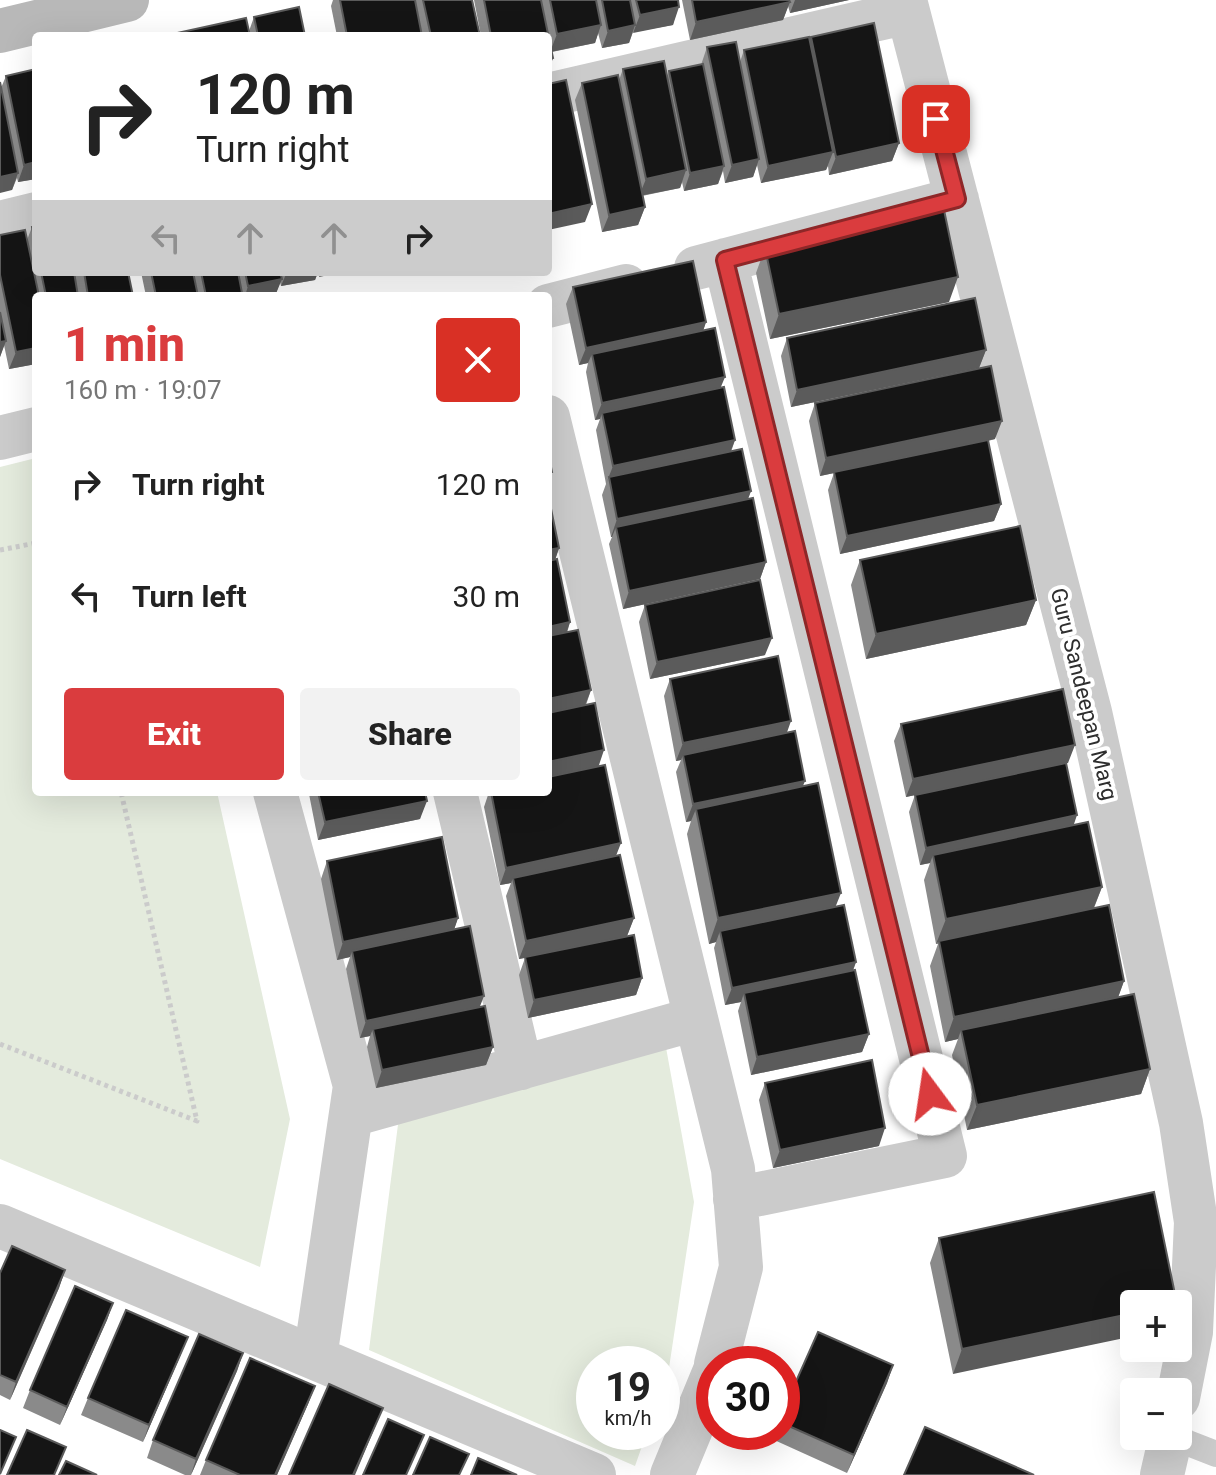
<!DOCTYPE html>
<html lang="en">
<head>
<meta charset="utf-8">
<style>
	body { margin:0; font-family:Roboto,sans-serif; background:#f2f2f2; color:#222; height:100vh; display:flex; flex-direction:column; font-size:30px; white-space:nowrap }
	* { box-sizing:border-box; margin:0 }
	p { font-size:26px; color:#767676 }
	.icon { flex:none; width:44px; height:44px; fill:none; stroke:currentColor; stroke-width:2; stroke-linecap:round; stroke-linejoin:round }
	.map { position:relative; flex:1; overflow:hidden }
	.sheet { position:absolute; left:32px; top:292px; width:520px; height:504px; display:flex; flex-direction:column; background:#fff; border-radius:8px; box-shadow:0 8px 32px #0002 }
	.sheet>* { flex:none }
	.top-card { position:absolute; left:32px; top:32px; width:520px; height:244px; border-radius:8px; box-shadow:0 8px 32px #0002; background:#fff; color:#222; overflow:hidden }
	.fabs { position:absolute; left:1120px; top:1290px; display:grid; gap:16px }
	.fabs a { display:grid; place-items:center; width:72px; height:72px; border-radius:8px; background:#fff; box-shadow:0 8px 32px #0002; font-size:40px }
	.speed { position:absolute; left:576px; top:1346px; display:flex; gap:16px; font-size:40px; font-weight:700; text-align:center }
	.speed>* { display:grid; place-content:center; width:104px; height:104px; border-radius:50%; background:#fff; box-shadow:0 8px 32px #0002; line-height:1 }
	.speed small { font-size:20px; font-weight:400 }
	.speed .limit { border:12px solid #d22; background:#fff; color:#111 }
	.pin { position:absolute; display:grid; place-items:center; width:68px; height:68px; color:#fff; margin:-34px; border-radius:16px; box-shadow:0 4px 12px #0006 }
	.me { position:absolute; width:88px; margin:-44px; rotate:346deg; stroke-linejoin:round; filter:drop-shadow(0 0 6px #0008) }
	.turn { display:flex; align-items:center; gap:28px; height:168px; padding:0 32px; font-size:36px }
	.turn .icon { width:104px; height:104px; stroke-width:2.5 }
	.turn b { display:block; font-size:56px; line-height:68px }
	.lanes { display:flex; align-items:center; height:76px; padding:0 32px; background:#0003; justify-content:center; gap:40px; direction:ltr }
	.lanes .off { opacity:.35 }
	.round { display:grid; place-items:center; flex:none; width:84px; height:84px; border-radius:8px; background:#f2f2f2 }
	.summary { display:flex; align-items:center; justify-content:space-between; height:136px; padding:0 32px }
	h1 { font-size:48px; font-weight:800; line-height:60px; color:#da3c3e }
	.action { display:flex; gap:16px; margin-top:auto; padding:16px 32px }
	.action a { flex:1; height:92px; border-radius:8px; background:#da3c3e; color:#fff; font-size:32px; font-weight:800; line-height:92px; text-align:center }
	.action a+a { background:#f2f2f2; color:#222 }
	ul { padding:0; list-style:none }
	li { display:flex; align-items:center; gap:24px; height:112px; padding:0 32px }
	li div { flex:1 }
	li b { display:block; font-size:30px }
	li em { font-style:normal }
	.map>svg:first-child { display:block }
	.green { fill:#e4ebdd }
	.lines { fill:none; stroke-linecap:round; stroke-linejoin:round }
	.path { stroke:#cbcbcb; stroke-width:5; stroke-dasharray:4 4; stroke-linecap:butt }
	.lane { stroke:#cbcbcb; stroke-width:26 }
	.street { stroke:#cbcbcb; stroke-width:44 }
	.secondary { stroke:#b8b8b8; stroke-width:44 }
	.wall { fill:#8a8a8a }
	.shaded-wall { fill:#5b5b5b }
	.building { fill:#151515; stroke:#5b5b5b; stroke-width:2 }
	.route-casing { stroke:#8e2728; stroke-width:20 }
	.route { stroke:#da3c3e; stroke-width:14 }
	.labels { text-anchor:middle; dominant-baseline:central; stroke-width:8; stroke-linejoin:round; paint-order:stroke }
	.street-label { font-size:22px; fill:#2e2e2e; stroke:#fff }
</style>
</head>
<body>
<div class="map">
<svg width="1216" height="1475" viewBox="0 0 1216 1475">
	<rect width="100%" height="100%" fill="#fff"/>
	<path class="green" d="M 36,458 L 36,792 L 217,792 L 290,1119 L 260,1267 L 0,1159 L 0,467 Z
		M 665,1042 L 694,1202 L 669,1368 L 662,1388 L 662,1364 L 594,1364 L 594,1432 L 647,1432 L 635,1466 L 369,1350 L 400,1109 Z"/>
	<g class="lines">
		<path class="path" d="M 0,550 L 36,543
			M 0,1044 L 197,1121 L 121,792"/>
		<path class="lane" d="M 1170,1436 L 1216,1454"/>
		<path class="street" d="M 905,0 L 1090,712 L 1181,1123 L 1196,1222 L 1191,1332 L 1178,1398
			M 548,95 L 908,12
			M 0,223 L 36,214
			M 725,260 L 945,1156 L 735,1199
			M 696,268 L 957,199
			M 548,306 L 626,286
			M 548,417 L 733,1169 L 741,1267 L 716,1364
			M 0,438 L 36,429
			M 275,792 L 355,1086 L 315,1358
			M 455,792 L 521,1068
			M 351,1115 L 695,1019
			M 0,1226 L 594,1475
			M 672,1475 L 714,1373
			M 1162,1475 L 1171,1436"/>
		<path class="secondary" d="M 0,31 L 127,0"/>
	</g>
	<path class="wall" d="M 333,0 L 472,0 L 480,36 L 337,36 L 331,6 Z
		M 474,0 L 678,0 L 673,25 L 633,32 L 629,43 L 602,48 L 598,33 L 595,43 L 552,52 L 553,58 L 548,72 L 548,36 L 481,36 Z
		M 682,0 L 849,0 L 790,13 L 788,6 L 783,20 L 690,40 Z
		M 254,17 L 305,36 L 176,36 L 177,33 L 249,31 Z
		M 811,37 L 899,143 L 892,161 L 829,175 L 828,166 L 826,170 L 761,183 L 757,165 L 753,177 L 725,183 L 723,171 L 718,184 L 684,191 L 682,182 L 680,188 L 642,196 L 645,207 L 638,225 L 602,232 L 575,100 L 582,83 L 619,80 L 623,69 L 667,77 L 669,71 L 701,65 L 707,47 L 740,62 L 744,50 L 810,40 Z
		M 6,76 L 36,179 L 18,182 L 17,178 L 12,190 L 1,88 Z
		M 36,226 L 36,272 L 128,272 L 133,296 L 36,296 L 36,364 L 9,369 L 4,345 L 0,357 L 0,235 L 27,240 L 32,227 Z
		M 765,248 L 949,302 L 770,339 L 756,273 Z
		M 141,272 L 318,272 L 315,280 L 281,286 L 280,282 L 275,296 L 146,296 Z
		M 573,287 L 706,322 L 703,331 L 735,440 L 731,452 L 751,491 L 748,499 L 766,562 L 760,579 L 623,609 L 609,544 L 612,537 L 611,537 L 602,495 L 606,484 L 596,430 L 600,419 L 595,420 L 586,372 L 588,363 L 579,365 L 566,304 Z
		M 787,338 L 986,350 L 979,368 L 791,407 L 781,356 Z
		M 815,403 L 995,439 L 988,441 L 1001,504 L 994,521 L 840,554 L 828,490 L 834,473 L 820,476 L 809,421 Z
		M 548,494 L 559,548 L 555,560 L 570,622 L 567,633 L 591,690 L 586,705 L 616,856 L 634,918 L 627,936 L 642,978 L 636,995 L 528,1018 L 519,975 L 525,958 L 519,959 L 506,896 L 511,883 L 500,885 L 484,807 L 489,792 L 548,792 Z
		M 860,560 L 1036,600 L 1026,625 L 866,659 L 851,585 Z
		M 645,605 L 765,655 L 650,679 L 639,622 Z
		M 670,679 L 787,733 L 835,907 L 856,962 L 853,971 L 869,1034 L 862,1052 L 751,1075 L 738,1011 L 741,1002 L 725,1005 L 714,948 L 716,942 L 709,944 L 687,834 L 691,821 L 686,822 L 676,772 L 681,760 L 676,761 L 664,696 Z
		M 901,724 L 1068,763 L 1066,763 L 1073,825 L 1102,887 L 1094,908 L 1124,981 L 1118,997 L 1150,1069 L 1141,1094 L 967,1130 L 952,1055 L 958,1039 L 945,1042 L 930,966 L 938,944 L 936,944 L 924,880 L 930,863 L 920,865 L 909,812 L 915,795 L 906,797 L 894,741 Z
		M 310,792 L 425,792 L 420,819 L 318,840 L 309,794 Z
		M 327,861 L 458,918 L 454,929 L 493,1047 L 486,1065 L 376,1088 L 367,1047 L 370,1036 L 360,1038 L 346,969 L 350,957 L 337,960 L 321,879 Z
		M 765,1083 L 879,1146 L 773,1168 L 759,1100 Z
		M 1154,1192 L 953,1374 L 930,1263 L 939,1238 Z
		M 65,1270 L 59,1288 L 10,1400 L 0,1395 L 0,1273 Z
		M 113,1303 L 107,1320 L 60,1425 L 23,1408 L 30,1390 Z
		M 243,1353 L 237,1371 L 191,1475 L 185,1475 L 147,1458 L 153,1440 Z
		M 181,1354 L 143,1442 L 81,1415 L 88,1398 Z
		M 893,1365 L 887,1383 L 847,1473 L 772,1439 L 774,1432 L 782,1432 L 782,1413 Z
		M 315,1386 L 308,1404 L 277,1475 L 200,1475 L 206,1460 Z"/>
	<path class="shaded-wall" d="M 795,0 L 849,0 L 790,13 Z
		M 790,2 L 783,20 L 690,40 L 696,22 Z
		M 679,7 L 673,25 L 633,33 L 640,15 Z
		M 601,25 L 595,43 L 550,52 L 557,34 Z
		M 635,25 L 629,43 L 602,48 L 608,31 Z
		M 553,58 L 548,72 L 548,59 Z
		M 899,143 L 892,161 L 829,175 L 836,157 Z
		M 833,152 L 826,170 L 761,183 L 768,166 Z
		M 759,159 L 753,177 L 725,183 L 732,165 Z
		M 36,162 L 36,179 L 18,182 L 24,165 Z
		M 724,166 L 718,184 L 684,191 L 690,173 Z
		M 686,170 L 680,188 L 639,196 L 646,179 Z
		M 18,173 L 12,190 L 0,193 L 0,177 Z
		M 592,204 L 585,222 L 548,230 L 548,214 Z
		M 645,207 L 638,225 L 602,232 L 609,215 Z
		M 287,272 L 318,272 L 315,280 L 281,286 Z
		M 321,272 L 343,272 L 319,277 Z
		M 958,277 L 949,302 L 770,339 L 779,314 Z
		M 282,279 L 275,296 L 245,296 L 248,286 Z
		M 706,322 L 700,340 L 592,354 L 588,363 L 579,365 L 586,348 Z
		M 6,341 L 0,357 L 0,342 Z
		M 36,348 L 36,364 L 9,369 L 16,352 Z
		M 986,350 L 979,368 L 791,407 L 797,390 Z
		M 725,377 L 718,394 L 602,413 L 600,419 L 595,420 L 602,403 Z
		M 1002,421 L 995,439 L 820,476 L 826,458 Z
		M 735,440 L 728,458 L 609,477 L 606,484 L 613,466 Z
		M 751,491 L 744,509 L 616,527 L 612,537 L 611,537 L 617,519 Z
		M 1001,504 L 994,521 L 840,554 L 847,536 Z
		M 559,548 L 553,566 L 548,567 L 548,550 Z
		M 766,562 L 760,579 L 623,609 L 629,591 Z
		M 1036,600 L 1026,625 L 866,659 L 876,634 Z
		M 570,622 L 564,640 L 548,644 L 548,627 Z
		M 772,638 L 765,655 L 650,679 L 657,662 Z
		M 591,690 L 584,708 L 548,716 L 548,699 Z
		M 791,721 L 785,738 L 683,755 L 681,760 L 676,761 L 683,743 Z
		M 1075,745 L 1068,763 L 906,797 L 913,779 Z
		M 604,750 L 598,768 L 548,778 L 548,762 Z
		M 805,781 L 798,798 L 696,809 L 691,821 L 686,822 L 693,804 Z
		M 427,801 L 420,819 L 318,840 L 325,822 Z
		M 1077,815 L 1071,833 L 933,855 L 930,863 L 920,865 L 926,848 Z
		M 621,843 L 614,861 L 513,878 L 511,883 L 500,885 L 506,868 Z
		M 1102,887 L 1092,912 L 939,941 L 936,944 L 946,919 Z
		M 841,893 L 831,918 L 720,931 L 716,942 L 709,944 L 718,918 Z
		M 458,918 L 452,936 L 352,951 L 350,957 L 337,960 L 343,942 Z
		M 634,918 L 627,936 L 519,959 L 526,941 Z
		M 856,962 L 849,980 L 744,993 L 741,1002 L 725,1005 L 732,988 Z
		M 642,978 L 636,995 L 528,1018 L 534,1000 Z
		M 1124,981 L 1115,1006 L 961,1030 L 958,1039 L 945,1042 L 954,1017 Z
		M 484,996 L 477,1014 L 373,1029 L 370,1036 L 360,1038 L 366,1021 Z
		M 869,1034 L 862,1052 L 751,1075 L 757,1057 Z
		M 493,1047 L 486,1065 L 376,1088 L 382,1070 Z
		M 1150,1069 L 1141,1094 L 967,1130 L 977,1105 Z
		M 885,1128 L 879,1146 L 773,1168 L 780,1150 Z
		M 65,1270 L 59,1288 L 10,1400 L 16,1382 Z
		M 113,1303 L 107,1320 L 60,1425 L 67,1407 Z
		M 1134,1313 L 1134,1336 L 953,1374 L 962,1349 Z
		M 188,1337 L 181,1354 L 143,1442 L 149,1425 Z
		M 243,1353 L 237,1371 L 191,1475 L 196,1459 Z
		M 893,1365 L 887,1383 L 847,1473 L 854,1455 Z
		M 315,1386 L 308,1404 L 277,1475 L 275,1475 Z
		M 383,1408 L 355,1475 L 353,1475 Z"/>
	<path class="building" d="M 340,0 L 415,0 L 422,36 L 347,36 Z
		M 423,0 L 472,0 L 480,36 L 431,36 Z
		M 484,0 L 541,0 L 553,58 L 548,59 L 548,36 L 491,36 Z
		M 550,0 L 596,0 L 601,25 L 557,34 Z
		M 602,0 L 630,0 L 635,25 L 608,31 Z
		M 636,0 L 678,0 L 679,7 L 640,15 Z
		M 692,0 L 789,0 L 790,2 L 696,22 Z
		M 299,7 L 305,36 L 258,36 L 254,17 Z
		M 246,18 L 250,36 L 177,36 L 177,33 Z
		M 874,23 L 899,143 L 836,157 L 811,37 Z
		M 809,37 L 833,152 L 768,166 L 744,50 Z
		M 736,42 L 759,159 L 732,165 L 707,47 Z
		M 664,61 L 686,170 L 646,179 L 623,69 Z
		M 703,64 L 724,166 L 690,173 L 669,71 Z
		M 36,69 L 36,162 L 24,165 L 6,76 Z
		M 618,75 L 645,207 L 609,215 L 582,83 Z
		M 566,80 L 592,204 L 548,214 L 548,84 Z
		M 0,82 L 18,173 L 0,177 Z
		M 944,210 L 958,277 L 779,314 L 765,248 Z
		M 36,226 L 36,248 L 32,227 Z
		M 25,230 L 39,296 L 36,296 L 36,348 L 16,352 L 0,275 L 0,235 Z
		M 693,261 L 706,322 L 586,348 L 573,287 Z
		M 41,272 L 74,272 L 78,296 L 46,296 Z
		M 84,272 L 128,272 L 133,296 L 88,296 Z
		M 151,272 L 193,272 L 198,296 L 156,296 Z
		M 201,272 L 238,272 L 242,293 L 230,296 L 206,296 Z
		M 245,272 L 280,272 L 282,279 L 248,286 Z
		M 975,298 L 986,350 L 797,390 L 787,338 Z
		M 0,312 L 6,341 L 0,342 Z
		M 715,328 L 725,377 L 602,403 L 592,354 Z
		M 991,366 L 1002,421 L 826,458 L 815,403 Z
		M 724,387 L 735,440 L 613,466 L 602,413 Z
		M 988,440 L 1001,504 L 847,536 L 834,472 Z
		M 742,449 L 751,491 L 617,519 L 609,477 Z
		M 548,452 L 552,472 L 548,473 Z
		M 548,494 L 559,548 L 548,550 Z
		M 753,498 L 766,562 L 629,591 L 616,527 Z
		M 1020,526 L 1036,600 L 876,634 L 860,560 Z
		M 557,559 L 570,622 L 548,627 L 548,561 Z
		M 760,580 L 772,638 L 657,662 L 645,605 Z
		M 578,630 L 591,690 L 548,699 L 548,636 Z
		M 778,656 L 791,721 L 683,743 L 670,679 Z
		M 1063,689 L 1075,745 L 913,779 L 901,724 Z
		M 595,703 L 604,750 L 548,762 L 548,713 Z
		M 795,731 L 805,781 L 693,804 L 683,755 Z
		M 1066,763 L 1077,815 L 926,848 L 915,795 Z
		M 605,765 L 621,843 L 506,868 L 491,792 L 548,792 L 548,777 Z
		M 818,783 L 841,893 L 718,918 L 696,809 Z
		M 318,792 L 425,792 L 427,801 L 325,822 Z
		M 1088,822 L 1102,887 L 946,919 L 933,855 Z
		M 442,837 L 458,918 L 343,942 L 327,861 Z
		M 620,855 L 634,918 L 526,941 L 513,878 Z
		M 844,905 L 856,962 L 732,988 L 720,931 Z
		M 1109,905 L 1124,981 L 954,1017 L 939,941 Z
		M 470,926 L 484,996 L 366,1021 L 352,951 Z
		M 634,935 L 642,978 L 534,1000 L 525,957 Z
		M 855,970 L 869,1034 L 757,1057 L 744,993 Z
		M 1134,994 L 1150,1069 L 977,1105 L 961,1030 Z
		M 485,1006 L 493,1047 L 382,1070 L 373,1029 Z
		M 872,1060 L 885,1128 L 780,1150 L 765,1083 Z
		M 1154,1192 L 1177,1304 L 1134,1304 L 1134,1313 L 962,1349 L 939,1238 Z
		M 12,1246 L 65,1270 L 16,1382 L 0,1375 L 0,1273 Z
		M 75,1286 L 113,1303 L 67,1407 L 30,1390 Z
		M 126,1310 L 188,1337 L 149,1425 L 88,1398 Z
		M 818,1332 L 893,1365 L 854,1455 L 782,1423 L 782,1413 Z
		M 199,1334 L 243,1353 L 196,1459 L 153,1440 Z
		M 250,1358 L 315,1386 L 275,1475 L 240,1475 L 206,1460 Z
		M 329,1384 L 383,1408 L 353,1475 L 289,1475 Z
		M 388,1419 L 424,1435 L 406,1475 L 363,1475 Z
		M 925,1427 L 1034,1475 L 904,1475 Z
		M 0,1430 L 16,1437 L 0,1474 Z
		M 27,1430 L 66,1447 L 54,1475 L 7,1475 Z
		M 430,1437 L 469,1454 L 459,1475 L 413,1475 Z
		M 478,1458 L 517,1475 L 471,1475 Z
		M 66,1461 L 97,1475 L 59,1475 Z"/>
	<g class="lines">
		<g class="route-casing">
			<path id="route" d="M 930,1094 L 725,260 L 957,199 L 936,119"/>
		</g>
		<use href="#route" class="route"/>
	</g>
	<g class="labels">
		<g class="street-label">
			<text transform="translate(1084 694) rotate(76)">Guru Sandeepan Marg</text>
		</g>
	</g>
</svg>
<div class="fabs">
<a>+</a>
<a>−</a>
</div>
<div class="speed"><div>19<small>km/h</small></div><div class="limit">30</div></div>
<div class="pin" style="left:936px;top:119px;background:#d93025"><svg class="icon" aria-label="arrive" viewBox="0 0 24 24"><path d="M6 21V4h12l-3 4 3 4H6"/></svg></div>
<svg class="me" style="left:930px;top:1094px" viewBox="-20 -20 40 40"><circle r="19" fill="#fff"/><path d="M0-13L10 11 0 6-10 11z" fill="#da3c3e"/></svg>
<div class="top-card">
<div class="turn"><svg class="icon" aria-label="right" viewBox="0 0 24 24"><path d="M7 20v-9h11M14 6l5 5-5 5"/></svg><div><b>120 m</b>Turn right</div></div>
<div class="lanes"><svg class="icon off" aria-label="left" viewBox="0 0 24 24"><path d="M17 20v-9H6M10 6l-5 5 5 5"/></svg><svg class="icon off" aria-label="ahead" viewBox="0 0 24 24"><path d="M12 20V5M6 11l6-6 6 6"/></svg><svg class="icon off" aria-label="ahead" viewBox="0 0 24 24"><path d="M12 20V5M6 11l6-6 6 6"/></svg><svg class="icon" aria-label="right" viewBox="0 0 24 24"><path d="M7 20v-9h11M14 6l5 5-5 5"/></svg></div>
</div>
<section class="sheet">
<div class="summary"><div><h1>1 min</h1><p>160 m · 19:07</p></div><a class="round" style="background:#d93025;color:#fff"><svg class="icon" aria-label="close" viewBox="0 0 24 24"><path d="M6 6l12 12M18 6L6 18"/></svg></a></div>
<ul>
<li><svg class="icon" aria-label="right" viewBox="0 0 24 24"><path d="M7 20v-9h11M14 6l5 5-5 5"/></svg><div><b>Turn right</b></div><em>120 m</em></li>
<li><svg class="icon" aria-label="left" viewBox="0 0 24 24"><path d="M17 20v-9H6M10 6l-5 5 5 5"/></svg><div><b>Turn left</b></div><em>30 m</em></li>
</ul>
<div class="action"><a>Exit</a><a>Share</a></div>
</section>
</div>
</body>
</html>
